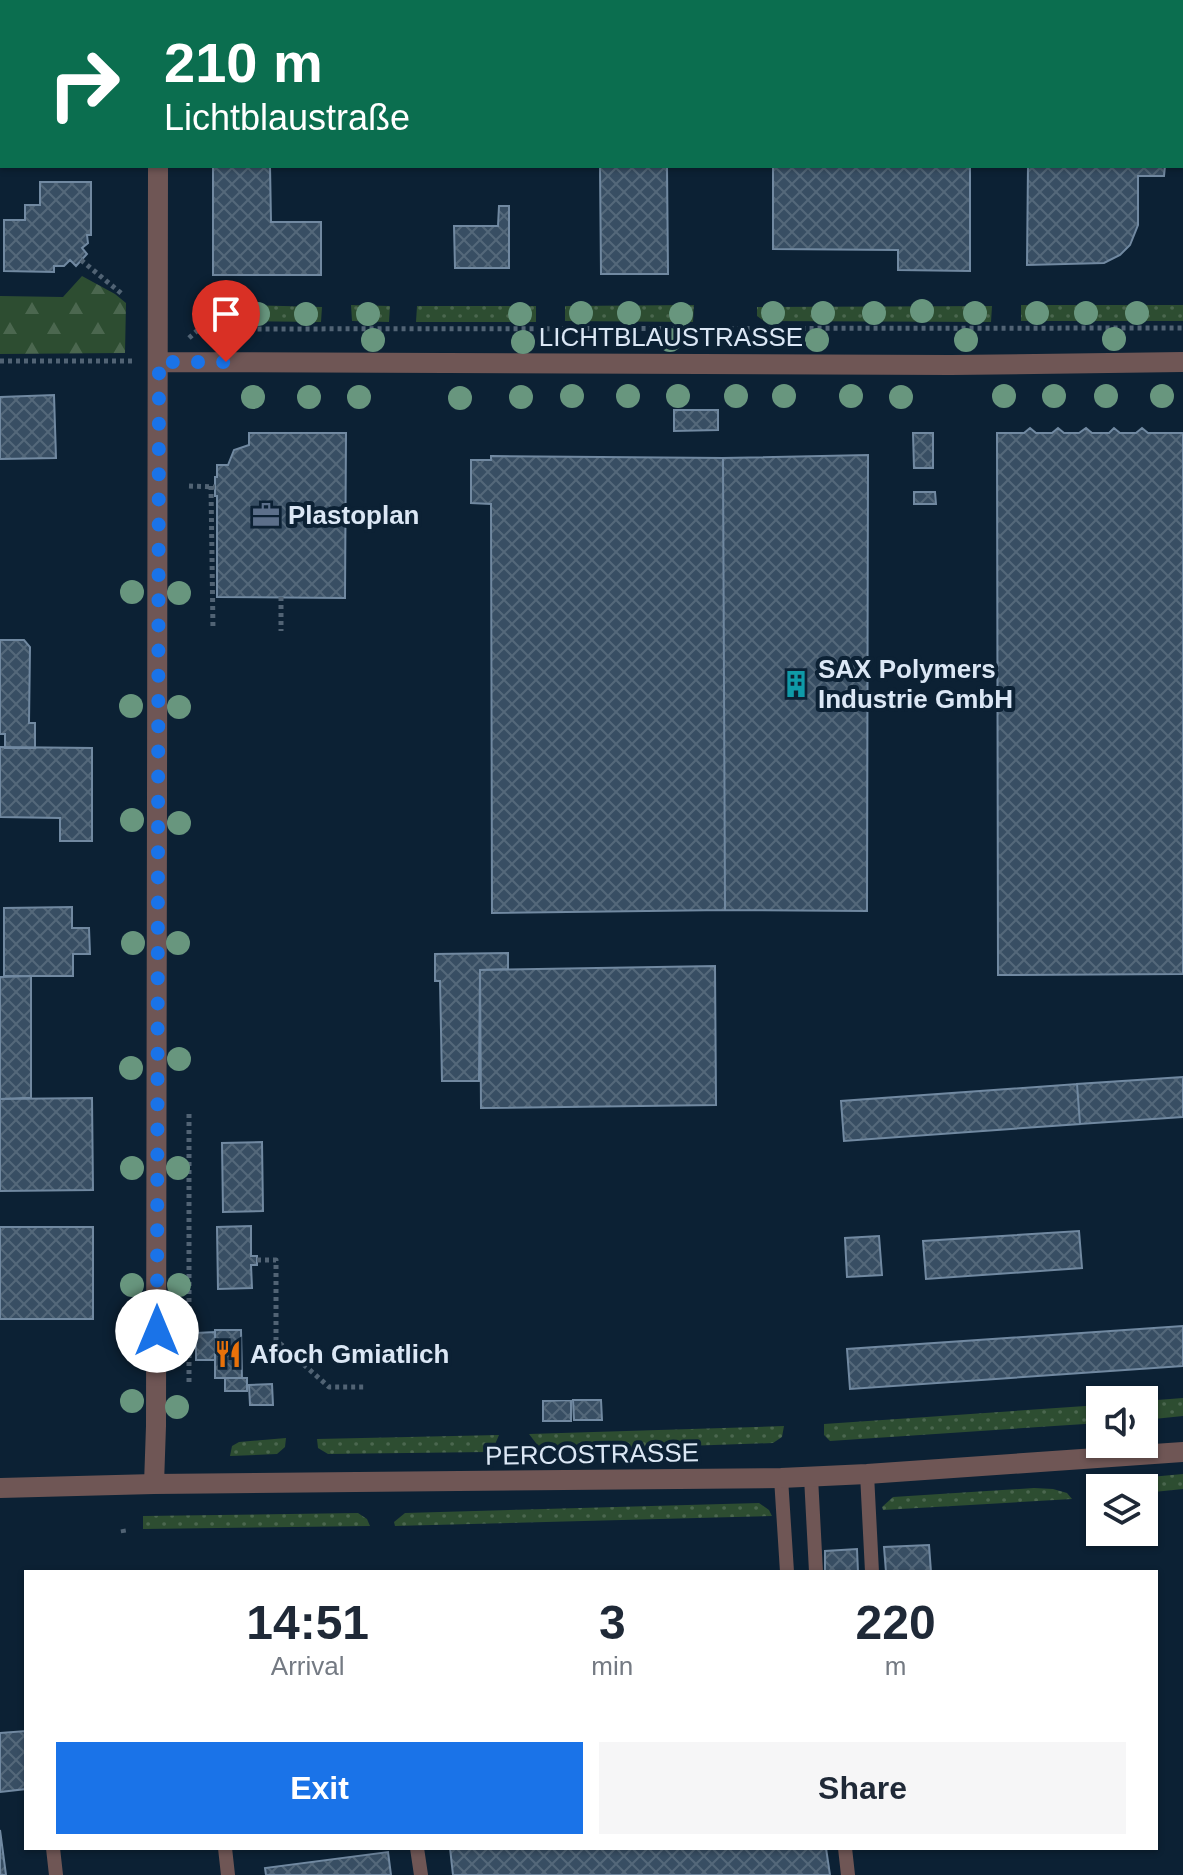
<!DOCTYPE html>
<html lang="en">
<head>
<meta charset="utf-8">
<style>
	body { margin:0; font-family:Arial,sans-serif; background:#f6f6f7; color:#1f2937; height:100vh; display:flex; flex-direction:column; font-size:30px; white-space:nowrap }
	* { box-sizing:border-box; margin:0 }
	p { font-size:26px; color:#747a83 }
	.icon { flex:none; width:44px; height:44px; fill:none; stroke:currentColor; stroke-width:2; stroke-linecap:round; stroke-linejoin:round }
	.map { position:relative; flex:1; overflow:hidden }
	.side { position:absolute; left:24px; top:1570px; width:1134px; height:280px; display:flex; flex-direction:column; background:#fff; border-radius:0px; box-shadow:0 2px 6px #0004 }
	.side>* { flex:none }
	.guide { position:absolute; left:0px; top:0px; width:1184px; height:168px; box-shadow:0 2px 6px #0004; background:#0b6e4f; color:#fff; overflow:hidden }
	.controls { position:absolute; left:1086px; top:1386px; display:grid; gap:16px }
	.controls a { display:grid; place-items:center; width:72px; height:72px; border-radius:0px; background:#fff; box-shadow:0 2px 6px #0004; font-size:40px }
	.pin { position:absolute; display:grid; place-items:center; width:68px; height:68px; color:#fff; margin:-82px -34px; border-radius:50% 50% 50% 0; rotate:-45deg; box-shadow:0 0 8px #0007 }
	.pin .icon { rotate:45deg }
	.me { position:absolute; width:88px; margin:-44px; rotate:0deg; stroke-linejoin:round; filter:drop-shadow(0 0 6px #0008) }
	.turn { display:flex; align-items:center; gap:28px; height:168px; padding:0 32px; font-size:36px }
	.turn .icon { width:104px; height:104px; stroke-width:2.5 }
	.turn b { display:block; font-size:56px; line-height:68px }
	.eta { display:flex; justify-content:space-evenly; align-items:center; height:136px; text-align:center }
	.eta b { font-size:48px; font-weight:600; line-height:56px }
	.cta { display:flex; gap:16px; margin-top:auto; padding:16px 32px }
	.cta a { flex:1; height:92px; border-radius:0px; background:#1a73e8; color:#fff; font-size:32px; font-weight:600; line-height:92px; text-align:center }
	.cta a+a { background:#f6f6f7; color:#1f2937 }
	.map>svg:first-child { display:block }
	.grass { fill:url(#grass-dots) }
	.forest { fill:url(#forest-firs) }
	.building { fill:url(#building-cross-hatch); stroke:#7189a1; stroke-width:2 }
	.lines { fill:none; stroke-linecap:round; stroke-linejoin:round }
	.path { stroke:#516374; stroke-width:5; stroke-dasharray:4 4; stroke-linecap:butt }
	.service { stroke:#6f5655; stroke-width:14 }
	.minor { stroke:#6f5655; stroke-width:20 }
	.tree { fill:#68967e }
	.route { stroke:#1a73e8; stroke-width:14; stroke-dasharray:0 25.2 }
	.labels { text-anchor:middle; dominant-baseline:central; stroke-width:8; stroke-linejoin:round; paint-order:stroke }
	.street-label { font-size:26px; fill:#dbe7f5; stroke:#0c2134 }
	.poi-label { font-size:26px; font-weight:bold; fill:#dbe7f5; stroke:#0c2134; text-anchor:start }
</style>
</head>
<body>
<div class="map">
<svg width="1183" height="1875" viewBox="0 0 1183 1875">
	<defs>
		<pattern id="grass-dots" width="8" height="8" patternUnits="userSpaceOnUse" patternTransform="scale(2)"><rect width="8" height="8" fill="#2d4d31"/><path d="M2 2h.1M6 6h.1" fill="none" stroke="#4b674f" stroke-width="1.8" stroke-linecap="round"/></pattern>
		<pattern id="forest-firs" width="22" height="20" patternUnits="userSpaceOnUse" patternTransform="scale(2)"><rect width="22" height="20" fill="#2d4d31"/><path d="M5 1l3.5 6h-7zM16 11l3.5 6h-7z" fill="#4b674f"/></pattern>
		<pattern id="building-cross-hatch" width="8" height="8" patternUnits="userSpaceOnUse" patternTransform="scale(2)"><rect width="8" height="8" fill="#384e63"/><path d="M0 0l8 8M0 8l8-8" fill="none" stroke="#54687a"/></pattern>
	</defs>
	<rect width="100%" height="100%" fill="#0c2134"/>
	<path class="grass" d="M 242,305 L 322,307 L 321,322 L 243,321 Z
		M 351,305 L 390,306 L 389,322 L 352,321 Z
		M 694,305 L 693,322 L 565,321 L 565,306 Z
		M 1021,305 L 1183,305 L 1183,321 L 1021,321 Z
		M 417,306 L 536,306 L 536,322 L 416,322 Z
		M 992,306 L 991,322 L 764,321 L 757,316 L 757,307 Z
		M 1183,1398 L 1183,1416 L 1144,1420 L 1144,1401 Z
		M 1100,1405 L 1100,1423 L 830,1441 L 824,1435 L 824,1424 Z
		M 784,1426 L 782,1437 L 773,1443 L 542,1451 L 529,1434 Z
		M 499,1435 L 493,1449 L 487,1452 L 328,1454 L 318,1448 L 317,1439 Z
		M 286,1438 L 285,1447 L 277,1454 L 230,1456 L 232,1446 L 239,1442 Z
		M 1183,1474 L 1183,1489 L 1144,1493 L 1144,1488 L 1113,1488 L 1139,1478 Z
		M 1034,1488 L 1053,1489 L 1067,1493 L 1072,1499 L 883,1510 L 882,1507 L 893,1497 Z
		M 759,1503 L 769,1510 L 772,1516 L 395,1526 L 394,1522 L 405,1513 Z
		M 358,1513 L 367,1519 L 370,1526 L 143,1529 L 143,1516 Z"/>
	<path class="forest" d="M 82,276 L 115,294 L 126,303 L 125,353 L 0,354 L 0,296 L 63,297 Z"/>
	<path class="building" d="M 0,0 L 52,0 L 52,2 L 0,3 Z
		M 541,0 L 670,0 L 541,2 Z
		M 773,0 L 970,0 L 970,2 L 773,2 Z
		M 1028,0 L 1165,0 L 1165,2 L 1028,2 Z
		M 213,166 L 270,166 L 271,222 L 321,222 L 321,275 L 213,275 Z
		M 600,166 L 667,166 L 668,274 L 601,274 Z
		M 773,166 L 970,166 L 970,271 L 898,270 L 898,250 L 773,249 Z
		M 1028,166 L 1165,166 L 1164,176 L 1138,176 L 1138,225 L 1130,245 L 1120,255 L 1104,263 L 1027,265 Z
		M 40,182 L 91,182 L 91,235 L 87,235 L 88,243 L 82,248 L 87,254 L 76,266 L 70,260 L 64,266 L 54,266 L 54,272 L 4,271 L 4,220 L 25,220 L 25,205 L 40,205 Z
		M 499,206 L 509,206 L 509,268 L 455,268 L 454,226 L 498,226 Z
		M 54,395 L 56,458 L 0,459 L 0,397 Z
		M 674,410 L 718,410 L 718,430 L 674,431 Z
		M 1030,428 L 1036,433 L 1052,433 L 1058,428 L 1064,433 L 1079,433 L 1086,428 L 1092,433 L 1109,433 L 1114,428 L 1120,433 L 1136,433 L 1142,428 L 1148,433 L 1183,433 L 1183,974 L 998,975 L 997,433 L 1024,433 Z
		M 249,433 L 346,433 L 345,598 L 217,597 L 217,496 L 215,496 L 215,477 L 217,477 L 217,465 L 228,465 L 234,450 L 249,445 Z
		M 913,433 L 933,433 L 933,468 L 914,468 Z
		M 868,455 L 867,911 L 725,910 L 723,458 Z
		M 491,456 L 723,458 L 725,910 L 492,913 L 491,504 L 471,503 L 471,460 L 491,460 Z
		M 914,492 L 935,492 L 936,504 L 914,504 Z
		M 0,640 L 24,640 L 30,647 L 29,723 L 35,723 L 35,748 L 5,748 L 5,734 L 0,734 Z
		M 0,747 L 92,748 L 92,841 L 60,841 L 60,818 L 0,817 Z
		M 72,907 L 72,928 L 89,928 L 90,954 L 73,954 L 73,976 L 4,976 L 4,908 Z
		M 508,953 L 508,969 L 480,970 L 479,1081 L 442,1081 L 440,981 L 435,981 L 435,954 Z
		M 715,966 L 716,1105 L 481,1108 L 480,970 Z
		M 31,976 L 31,1098 L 0,1099 L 0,977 Z
		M 1183,1077 L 1183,1117 L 1080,1124 L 1077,1084 Z
		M 1077,1084 L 1080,1124 L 844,1141 L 841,1101 Z
		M 92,1098 L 93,1190 L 0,1191 L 0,1099 Z
		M 262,1142 L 263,1211 L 223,1212 L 222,1143 Z
		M 251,1226 L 251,1256 L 257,1256 L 257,1265 L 251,1265 L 252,1288 L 218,1289 L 217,1227 Z
		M 0,1227 L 93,1227 L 93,1319 L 0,1319 Z
		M 1079,1231 L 1082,1268 L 926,1279 L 923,1241 Z
		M 879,1236 L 882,1275 L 847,1277 L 845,1238 Z
		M 1183,1326 L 1183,1366 L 850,1389 L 847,1349 Z
		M 215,1330 L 241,1330 L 242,1378 L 215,1378 Z
		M 215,1332 L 215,1360 L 196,1360 L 196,1333 Z
		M 225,1378 L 247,1378 L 247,1391 L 225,1391 Z
		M 272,1384 L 273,1405 L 250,1405 L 249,1385 Z
		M 571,1400 L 571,1421 L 543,1421 L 543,1401 Z
		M 573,1400 L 601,1400 L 602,1420 L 574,1420 Z
		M 929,1545 L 931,1572 L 886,1572 L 884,1547 Z
		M 857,1549 L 858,1572 L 825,1572 L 825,1551 Z
		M 26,1731 L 26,1789 L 0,1792 L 0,1733 Z
		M 0,1830 L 6,1875 L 0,1875 Z
		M 450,1848 L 826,1848 L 830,1875 L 453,1875 Z
		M 388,1852 L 391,1875 L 266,1875 L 265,1868 Z"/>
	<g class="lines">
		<path class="path" d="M 81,260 L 122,294
			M 189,338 L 199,329 L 1183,328
			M 0,361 L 135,361
			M 189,486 L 215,487
			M 211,486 L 213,630
			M 281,597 L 281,631
			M 257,1260 L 276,1260 L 276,1340 L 329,1387 L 366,1387
			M 189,1382 L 189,1114
			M 123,1529 L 124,1535"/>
		<path class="service" d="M 867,1474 L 872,1572
			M 811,1477 L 816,1572
			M 781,1478 L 787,1572
			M 53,1848 L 56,1875
			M 225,1848 L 228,1875
			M 417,1848 L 421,1875
			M 845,1848 L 848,1875"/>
		<path class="minor" d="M 157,0 L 157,2
			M 159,362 L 951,365 L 1183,362
			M 154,1484 L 156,1426 L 158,166
			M 0,1488 L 154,1484 L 781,1478 L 867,1474 L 1183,1452"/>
	</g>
	<g class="tree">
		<circle cx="209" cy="303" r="12"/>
		<circle cx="922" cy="311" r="12"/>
		<circle cx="581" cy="313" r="12"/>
		<circle cx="629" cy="313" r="12"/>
		<circle cx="773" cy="313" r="12"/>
		<circle cx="823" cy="313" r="12"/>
		<circle cx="874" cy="313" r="12"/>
		<circle cx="975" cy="313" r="12"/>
		<circle cx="1037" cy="313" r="12"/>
		<circle cx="1086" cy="313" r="12"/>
		<circle cx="1137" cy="313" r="12"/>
		<circle cx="258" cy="314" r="12"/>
		<circle cx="306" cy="314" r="12"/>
		<circle cx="368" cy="314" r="12"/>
		<circle cx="520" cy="314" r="12"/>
		<circle cx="681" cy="314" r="12"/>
		<circle cx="1114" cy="339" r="12"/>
		<circle cx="373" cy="340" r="12"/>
		<circle cx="670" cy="340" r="12"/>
		<circle cx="817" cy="340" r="12"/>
		<circle cx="966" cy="340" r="12"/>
		<circle cx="523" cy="342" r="12"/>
		<circle cx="572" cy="396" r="12"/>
		<circle cx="628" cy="396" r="12"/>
		<circle cx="678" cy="396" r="12"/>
		<circle cx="736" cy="396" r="12"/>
		<circle cx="784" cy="396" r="12"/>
		<circle cx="851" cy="396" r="12"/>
		<circle cx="1004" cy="396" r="12"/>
		<circle cx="1054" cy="396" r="12"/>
		<circle cx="1106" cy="396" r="12"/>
		<circle cx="1162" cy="396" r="12"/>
		<circle cx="253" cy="397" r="12"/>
		<circle cx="309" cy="397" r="12"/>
		<circle cx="359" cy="397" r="12"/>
		<circle cx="521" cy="397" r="12"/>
		<circle cx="901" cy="397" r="12"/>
		<circle cx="460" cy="398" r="12"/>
		<circle cx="132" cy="592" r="12"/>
		<circle cx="179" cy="593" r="12"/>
		<circle cx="131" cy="706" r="12"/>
		<circle cx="179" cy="707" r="12"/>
		<circle cx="132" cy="820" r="12"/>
		<circle cx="179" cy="823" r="12"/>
		<circle cx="133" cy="943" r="12"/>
		<circle cx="178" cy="943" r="12"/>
		<circle cx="179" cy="1059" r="12"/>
		<circle cx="131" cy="1068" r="12"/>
		<circle cx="132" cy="1168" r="12"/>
		<circle cx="178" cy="1168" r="12"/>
		<circle cx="132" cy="1285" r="12"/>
		<circle cx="179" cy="1285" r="12"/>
		<circle cx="132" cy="1401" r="12"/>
		<circle cx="177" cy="1407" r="12"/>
	</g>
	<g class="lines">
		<path class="route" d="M 157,1331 L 159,362 L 226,362"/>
	</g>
	<defs>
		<g id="office-bare" transform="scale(2.16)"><path d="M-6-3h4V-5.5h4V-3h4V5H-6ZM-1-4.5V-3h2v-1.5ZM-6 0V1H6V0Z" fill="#5c6f8a" stroke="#0c2134" stroke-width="2.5" paint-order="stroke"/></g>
		<g id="building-bare" transform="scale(2.16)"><path d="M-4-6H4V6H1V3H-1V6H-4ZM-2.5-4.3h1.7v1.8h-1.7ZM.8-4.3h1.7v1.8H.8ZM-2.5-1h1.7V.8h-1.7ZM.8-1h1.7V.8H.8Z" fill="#0f9aa8" stroke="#0c2134" stroke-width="2.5" paint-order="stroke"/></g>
		<g id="restaurant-bare" transform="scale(2.16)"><path d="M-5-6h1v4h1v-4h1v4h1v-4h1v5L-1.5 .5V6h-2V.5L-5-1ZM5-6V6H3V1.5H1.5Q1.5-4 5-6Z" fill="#e8710a" stroke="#0c2134" stroke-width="2.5" paint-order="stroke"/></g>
	</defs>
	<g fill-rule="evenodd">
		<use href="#office-bare" x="266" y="515"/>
		<use href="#building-bare" x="796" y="684"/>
		<use href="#restaurant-bare" x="228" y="1354"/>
	</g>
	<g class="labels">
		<g class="street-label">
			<text x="671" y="337">LICHTBLAUSTRASSE</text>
			<text transform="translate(592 1454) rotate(-1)">PERCOSTRASSE</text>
		</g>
		<g class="poi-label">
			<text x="288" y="515">Plastoplan</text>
			<text x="818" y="669">SAX Polymers<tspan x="818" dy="30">Industrie GmbH</tspan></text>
			<text x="250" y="1354">Afoch Gmiatlich</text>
		</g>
	</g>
</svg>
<div class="controls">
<a><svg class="icon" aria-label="sound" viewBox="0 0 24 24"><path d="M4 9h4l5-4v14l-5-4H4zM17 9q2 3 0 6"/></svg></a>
<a><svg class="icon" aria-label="layers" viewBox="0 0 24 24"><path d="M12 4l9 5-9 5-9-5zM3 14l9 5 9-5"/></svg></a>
</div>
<div class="pin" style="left:226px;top:362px;background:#d93025"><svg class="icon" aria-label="arrive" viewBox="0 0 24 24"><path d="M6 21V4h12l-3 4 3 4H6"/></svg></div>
<svg class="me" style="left:157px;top:1331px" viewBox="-20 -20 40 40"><circle r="19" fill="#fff"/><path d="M0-13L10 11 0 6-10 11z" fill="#1a73e8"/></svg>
<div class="guide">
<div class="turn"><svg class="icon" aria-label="right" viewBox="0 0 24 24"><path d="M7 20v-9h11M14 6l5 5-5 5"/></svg><div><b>210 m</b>Lichtblaustraße</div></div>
</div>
<section class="side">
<div class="eta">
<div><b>14:51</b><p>Arrival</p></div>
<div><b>3</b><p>min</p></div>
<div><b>220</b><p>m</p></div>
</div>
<div class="cta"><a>Exit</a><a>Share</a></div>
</section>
</div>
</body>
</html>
